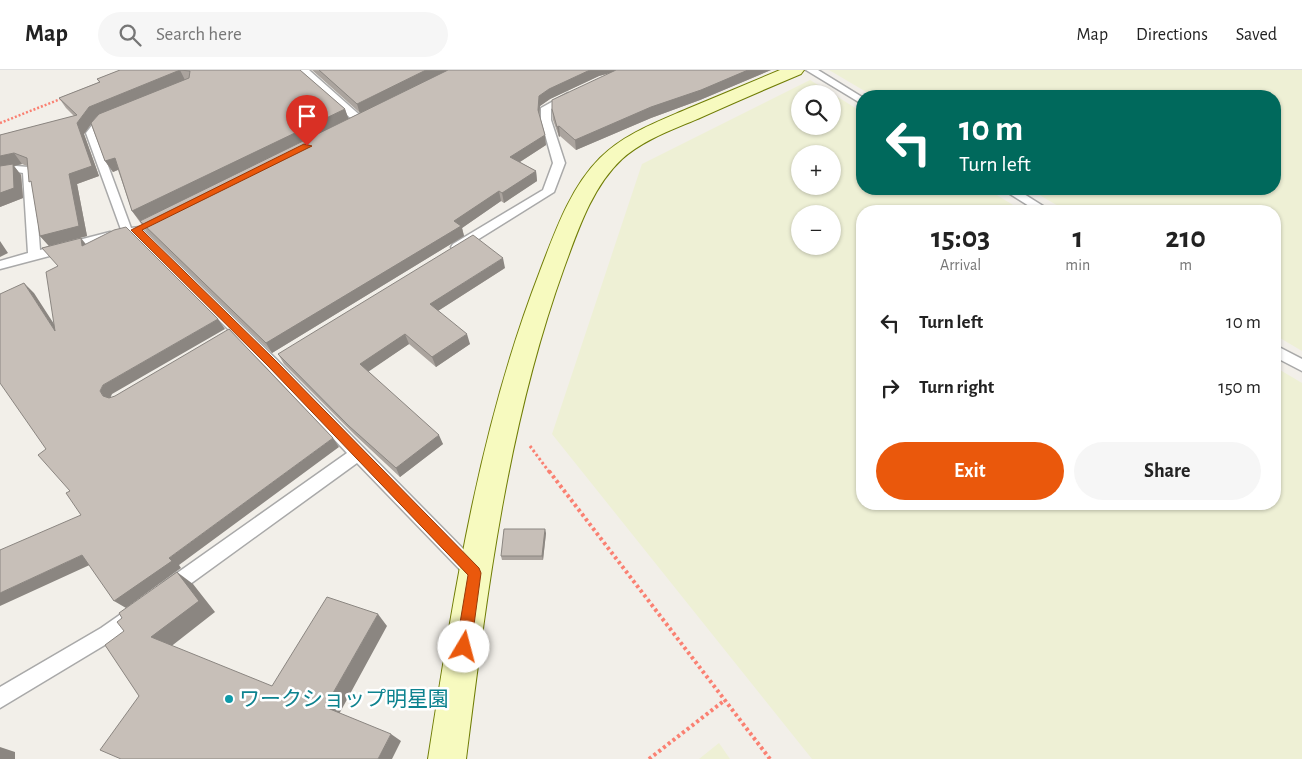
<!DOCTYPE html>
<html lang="en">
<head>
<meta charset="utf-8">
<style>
	body { margin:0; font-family:"Alegreya Sans","Noto Sans JP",sans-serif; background:#f6f6f6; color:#222; height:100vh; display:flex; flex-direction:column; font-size:19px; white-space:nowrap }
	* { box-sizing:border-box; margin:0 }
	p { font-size:16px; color:#767676 }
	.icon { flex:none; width:28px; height:28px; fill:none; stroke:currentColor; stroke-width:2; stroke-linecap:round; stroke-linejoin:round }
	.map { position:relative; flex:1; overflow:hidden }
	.details { position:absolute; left:856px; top:135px; width:425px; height:305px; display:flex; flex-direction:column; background:#fff; border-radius:20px; box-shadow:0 1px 4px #0004 }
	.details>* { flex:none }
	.guide { position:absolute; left:856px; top:20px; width:425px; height:105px; border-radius:20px; box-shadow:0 1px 4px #0004; background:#00695c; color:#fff; overflow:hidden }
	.fabs { position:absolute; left:791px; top:15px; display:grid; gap:10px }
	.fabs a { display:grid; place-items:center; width:50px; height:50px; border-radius:50%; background:#fff; box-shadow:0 1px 4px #0004; font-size:25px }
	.pin { position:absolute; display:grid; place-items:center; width:42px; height:42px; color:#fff; margin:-51px -21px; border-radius:50% 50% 50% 0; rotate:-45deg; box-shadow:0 0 5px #0007 }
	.pin .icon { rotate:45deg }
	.me { position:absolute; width:55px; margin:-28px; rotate:8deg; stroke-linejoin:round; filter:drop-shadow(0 0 4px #0008) }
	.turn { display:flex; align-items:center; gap:18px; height:105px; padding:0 20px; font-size:22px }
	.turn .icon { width:65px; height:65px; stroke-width:2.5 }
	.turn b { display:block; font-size:35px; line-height:42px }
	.eta { display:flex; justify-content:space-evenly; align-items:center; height:85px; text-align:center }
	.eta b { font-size:30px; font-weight:600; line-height:35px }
	.button { display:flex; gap:10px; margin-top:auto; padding:10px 20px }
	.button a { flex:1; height:58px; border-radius:30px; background:#ea580c; color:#fff; font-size:20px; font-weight:600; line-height:58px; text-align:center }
	.button a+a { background:#f6f6f6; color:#222 }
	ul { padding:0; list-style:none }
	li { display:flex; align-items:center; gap:15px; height:65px; padding:0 20px }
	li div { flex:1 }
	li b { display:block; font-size:19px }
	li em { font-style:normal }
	header { display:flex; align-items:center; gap:30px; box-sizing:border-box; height:70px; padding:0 25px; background:#fff; border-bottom:1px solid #e0e0e0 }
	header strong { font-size:24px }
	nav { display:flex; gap:28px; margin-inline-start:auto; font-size:18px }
	.search { width:350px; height:45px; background:#f6f6f6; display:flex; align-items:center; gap:12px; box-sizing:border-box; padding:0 18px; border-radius:28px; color:#767676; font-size:19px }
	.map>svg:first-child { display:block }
	.farmland { fill:#eef0d5; fill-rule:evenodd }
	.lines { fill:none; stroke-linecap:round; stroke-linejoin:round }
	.lane-casing { stroke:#a9a9a9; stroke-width:3 }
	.secondary-casing { stroke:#707d05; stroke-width:2 }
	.path-far2 { stroke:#fa8072; stroke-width:2.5; stroke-dasharray:2 2; stroke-linecap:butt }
	.path-far1 { stroke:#fa8072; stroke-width:3; stroke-dasharray:2.5 2.5; stroke-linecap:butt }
	.path { stroke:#fa8072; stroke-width:4; stroke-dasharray:3 3; stroke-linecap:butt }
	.lane { fill:#fff; fill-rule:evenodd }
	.secondary { fill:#f7fabf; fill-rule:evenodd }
	.wall { fill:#aba49e }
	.shaded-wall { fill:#8b8681 }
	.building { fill:#c7bfb8; stroke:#8b8681 }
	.route { fill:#ea580c; stroke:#983908 }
	.culture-dot { fill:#0f9aa8; stroke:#fff; stroke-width:2 }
	.labels { text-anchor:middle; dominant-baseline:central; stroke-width:5; stroke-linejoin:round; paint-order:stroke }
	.near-culture-label { font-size:21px; fill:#0d838f; stroke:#fff; text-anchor:start }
</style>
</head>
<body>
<header>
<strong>Map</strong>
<div class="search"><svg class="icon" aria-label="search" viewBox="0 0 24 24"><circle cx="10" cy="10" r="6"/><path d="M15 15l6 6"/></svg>Search here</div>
<nav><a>Map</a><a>Directions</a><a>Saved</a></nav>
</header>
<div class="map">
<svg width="1302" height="689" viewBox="0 0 1302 689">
	<rect width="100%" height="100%" fill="#f2efe9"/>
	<path class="farmland" d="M 829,0 L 1302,0 L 1302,281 L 1275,265 L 1275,141 L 1067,141 L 1029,119 L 1275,119 L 1275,26 L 873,26 Z
		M 810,10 L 862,42 L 862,119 L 987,119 L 1023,141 L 862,141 L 862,434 L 1275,434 L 1275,297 L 1302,313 L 1302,689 L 812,689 L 552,364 L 642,94 ZM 800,24 L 832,24 L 832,56 L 800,56 ZM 800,84 L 832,84 L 832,116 L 800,116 ZM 800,144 L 832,144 L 832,176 L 800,176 Z
		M 719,673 L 730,689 L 699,689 Z"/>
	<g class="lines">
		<g class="lane-casing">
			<path id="lane" d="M 299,0 L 309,0 L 363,48 L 364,50 L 363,52 L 355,52 L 300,4 Z
				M 806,0 L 818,0 L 862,27 L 862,34 Z
				M 568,23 L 573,26 L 572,28 L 551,39 L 551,50 L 565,93 L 554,122 L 461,180 L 453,180 L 451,177 L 453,174 L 543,120 L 553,93 L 541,50 L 541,38 Z
				M 108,45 L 113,48 L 105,53 L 96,63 L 131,158 L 140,157 L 276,289 L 481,497 L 484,503 L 481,509 L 475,511 L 469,509 L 357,393 L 175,525 L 169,527 L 163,525 L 160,519 L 163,513 L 347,383 L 266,297 L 132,163 L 127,166 L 123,165 L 86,63 L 97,49 Z
				M 16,96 L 28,97 L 34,100 L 40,180 L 110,162 L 114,163 L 116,166 L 114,169 L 0,199 L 0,191 L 28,183 L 23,103 L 17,102 L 0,107 L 0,100 Z
				M 1002,119 L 1016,119 L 1051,141 L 1037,141 Z
				M 1275,275 L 1302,289 L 1302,301 L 1275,287 Z
				M 134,535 L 140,538 L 143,544 L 140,550 L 113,570 L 0,638 L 0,617 L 101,558 Z"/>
		</g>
		<g class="secondary-casing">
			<path id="secondary" d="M 780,0 L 804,0 L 801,4 C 768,18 735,32 702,47 C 675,59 644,69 622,89 C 592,117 578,160 564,198 C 507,356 487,523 466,689 L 428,689 C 454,524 479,358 540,201 C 555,162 570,118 600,88 C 624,64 657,52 687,39 C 718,26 749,13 780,0 Z"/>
		</g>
		<path class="path-far2" d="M 0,53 L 63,28"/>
		<path class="path-far1" d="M 530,376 L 550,403"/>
		<path class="path" d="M 549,401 L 770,689
			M 649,689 L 725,630"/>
		<use href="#lane" class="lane"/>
		<use href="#secondary" class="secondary"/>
	</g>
	<path class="wall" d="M 120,0 L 300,0 L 345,39 L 348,49 L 360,43 L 312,0 L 771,0 L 700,30 L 651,48 L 576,80 L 560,66 L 559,67 L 553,50 L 552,39 L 610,3 L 599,6 L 550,29 L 540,36 L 539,46 L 546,75 L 520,92 L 536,101 L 537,111 L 504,133 L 501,131 L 462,158 L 464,166 L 272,283 L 147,162 L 132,141 L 118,100 L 113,102 L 105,91 L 91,54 L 84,64 L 99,106 L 77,114 L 87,166 L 49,176 L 40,166 L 32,116 L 27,96 L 22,94 L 14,96 L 21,105 L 23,128 L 0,137 L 0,65 L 74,46 L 66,38 L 59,28 L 99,12 L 97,9 Z
		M 505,198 L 438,241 L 470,274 L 436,297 L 409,274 L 368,301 L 443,374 L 400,407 L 355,365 L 284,294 L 278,284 Z
		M 546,463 L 543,490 L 502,490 L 501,486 Z"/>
	<path class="shaded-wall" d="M 180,0 L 185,10 L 96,47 L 84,64 L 99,106 L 77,114 L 87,166 L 49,176 L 40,166 L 69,104 L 77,53 L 89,37 Z
		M 426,0 L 450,0 L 360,44 L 357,34 Z
		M 590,0 L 621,0 L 599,6 L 550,29 L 540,36 L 539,50 L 538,40 L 539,26 L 549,19 Z
		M 748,0 L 771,0 L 700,30 L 651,48 L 576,80 L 575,70 L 651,37 Z
		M 345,39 L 349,50 L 140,151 L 132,141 Z
		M 559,56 L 560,66 L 559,67 L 557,57 Z
		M 545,65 L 546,75 L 512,97 L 510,87 Z
		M 14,83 L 22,94 L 14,96 L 21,105 L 23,128 L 0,137 L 0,86 Z
		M 115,88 L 122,98 L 113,102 L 105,91 Z
		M 536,101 L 537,111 L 504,133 L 502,123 Z
		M 499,121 L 501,131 L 462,158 L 464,166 L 272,283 L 266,273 Z
		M 81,168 L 89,178 L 82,176 Z
		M 0,171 L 8,183 L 0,187 Z
		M 503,188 L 505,198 L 433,244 L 430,234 Z
		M 24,213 L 34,223 L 65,271 L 55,261 Z
		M 218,249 L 225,259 L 112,324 L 109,331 L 103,326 L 100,321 L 103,315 Z
		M 405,264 L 409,274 L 365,304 L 360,294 Z
		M 467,264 L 470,274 L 436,297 L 432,287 Z
		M 439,365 L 443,374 L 400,407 L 396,398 Z
		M 333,368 L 339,377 L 179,495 L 181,498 L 126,538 L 114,531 L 169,488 Z
		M 545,459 L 546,463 L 543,490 L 542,486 Z
		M 82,485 L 94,493 L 0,536 L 0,523 Z
		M 177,502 L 193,514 L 215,542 L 169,578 L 151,567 Z
		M 378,544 L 387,556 L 338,646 L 325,637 Z
		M 391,664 L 401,671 L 392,689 L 378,689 Z
		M 0,677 L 15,682 L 15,689 L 0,689 Z"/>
	<path class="building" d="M 120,0 L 300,0 L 345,39 L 132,141 L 115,88 L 105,91 L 91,53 L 99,44 L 189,8 L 190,1 L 180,0 L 89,37 L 77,53 L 92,96 L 69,104 L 79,156 L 40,166 L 31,111 L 29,112 L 27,88 L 14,83 L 0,86 L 0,65 L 77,45 L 59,28 L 100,12 L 97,9 Z
		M 319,0 L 426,0 L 357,34 Z
		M 448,0 L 590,0 L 549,19 L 539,26 L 538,40 L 545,65 L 510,87 L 536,101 L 502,123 L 499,121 L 454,151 L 461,156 L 266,273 L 140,151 Z
		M 616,0 L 748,0 L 701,20 L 651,37 L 575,70 L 559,56 L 557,57 L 552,39 L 552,30 Z
		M 13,94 L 14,118 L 0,123 L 0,96 Z
		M 126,157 L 218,249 L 103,315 L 100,321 L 103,326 L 109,328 L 115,326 L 229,259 L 333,368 L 169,488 L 172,491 L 114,531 L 82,485 L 0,523 L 0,480 L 81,445 L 66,423 L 70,421 L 38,385 L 46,379 L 0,313 L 0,224 L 24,213 L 55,261 L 46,202 L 58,196 L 42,178 L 81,168 L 82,176 L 114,160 Z
		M 473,165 L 503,188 L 430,234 L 467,264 L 432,287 L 405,264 L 360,294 L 439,365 L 396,398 L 349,356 L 278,284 Z
		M 504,459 L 545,459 L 542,486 L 501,486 Z
		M 177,502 L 199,531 L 151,567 L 272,616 L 327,527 L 378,544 L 325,637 L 391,664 L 378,689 L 121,689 L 100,680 L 139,626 L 105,575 L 124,561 L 117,552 L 122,548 L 119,543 Z"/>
	<path class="route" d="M 304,74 L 312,76 L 142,160 L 275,290 L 479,498 L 481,503 L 471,577 L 468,582 L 464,584 L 459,582 L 456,577 L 468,505 L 268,296 L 131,160 Z"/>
	<circle class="culture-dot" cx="229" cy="629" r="5"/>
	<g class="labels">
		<g class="near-culture-label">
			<text x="239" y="629">ワークショップ明星園</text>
		</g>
	</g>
</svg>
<div class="fabs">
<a><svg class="icon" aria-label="search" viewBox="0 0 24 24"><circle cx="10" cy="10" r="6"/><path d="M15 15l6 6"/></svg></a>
<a>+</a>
<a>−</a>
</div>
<div class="pin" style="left:307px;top:76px;background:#d93025"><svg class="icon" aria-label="arrive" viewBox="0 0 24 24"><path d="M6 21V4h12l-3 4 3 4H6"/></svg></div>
<svg class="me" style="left:464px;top:577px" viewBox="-20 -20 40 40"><circle r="19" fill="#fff"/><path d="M0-13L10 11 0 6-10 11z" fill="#ea580c"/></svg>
<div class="guide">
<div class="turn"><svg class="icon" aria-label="left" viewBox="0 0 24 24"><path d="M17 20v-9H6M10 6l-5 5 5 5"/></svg><div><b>10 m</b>Turn left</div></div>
</div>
<section class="details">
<div class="eta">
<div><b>15:03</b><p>Arrival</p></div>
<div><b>1</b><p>min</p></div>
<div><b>210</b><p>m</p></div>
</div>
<ul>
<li><svg class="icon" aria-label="left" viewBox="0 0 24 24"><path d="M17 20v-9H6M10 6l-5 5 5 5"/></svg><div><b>Turn left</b></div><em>10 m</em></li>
<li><svg class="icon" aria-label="right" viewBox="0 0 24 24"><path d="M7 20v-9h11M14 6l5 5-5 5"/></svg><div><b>Turn right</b></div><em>150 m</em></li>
</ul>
<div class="button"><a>Exit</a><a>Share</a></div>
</section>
</div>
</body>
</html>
